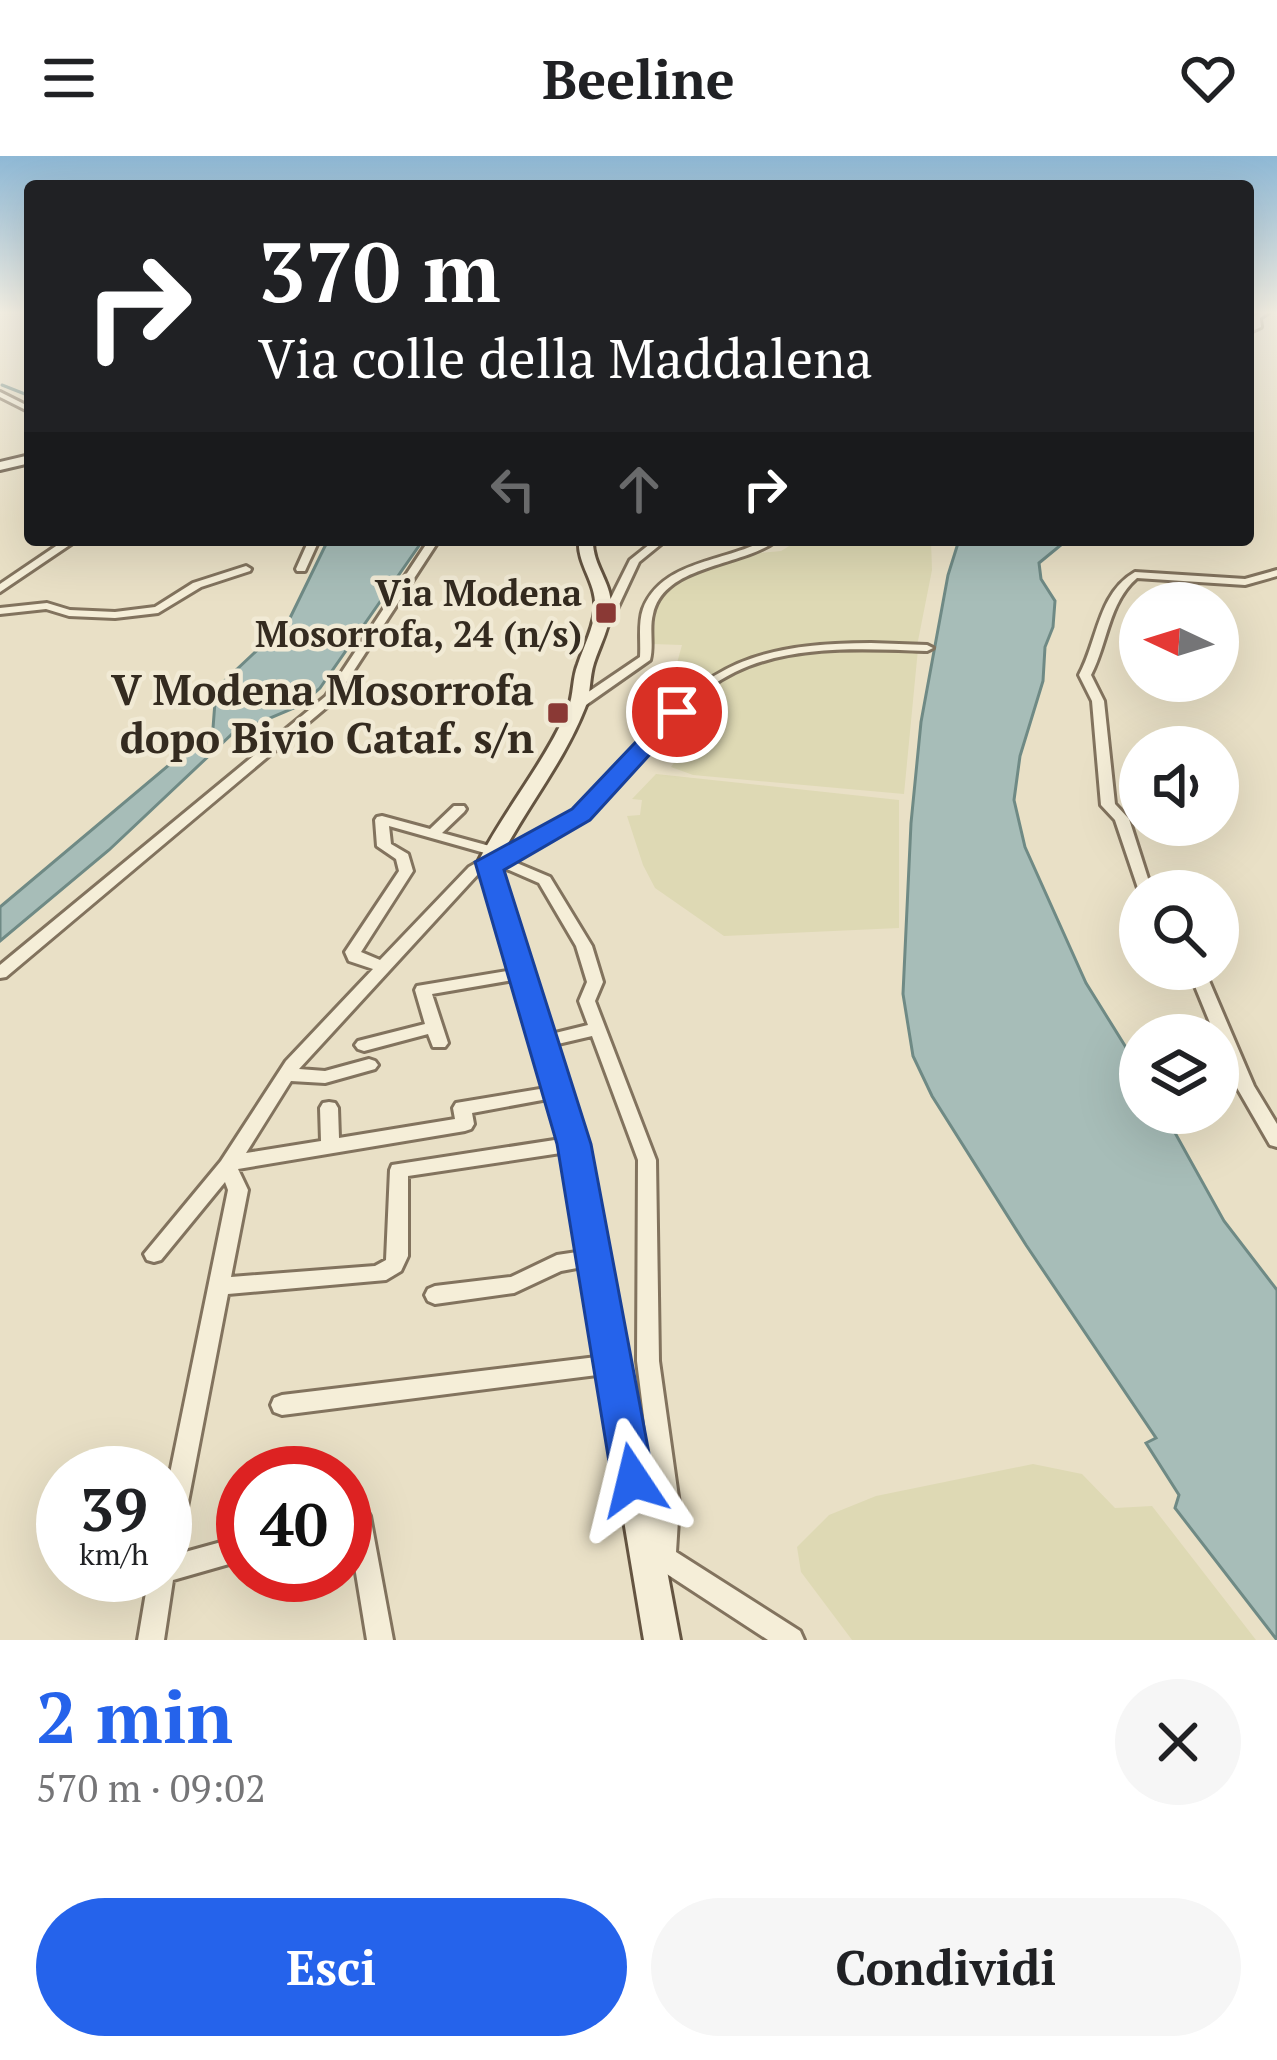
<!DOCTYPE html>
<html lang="it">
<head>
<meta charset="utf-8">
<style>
	body { margin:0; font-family:"PT Serif",serif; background:#f6f6f6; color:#202124; height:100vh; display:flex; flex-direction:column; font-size:45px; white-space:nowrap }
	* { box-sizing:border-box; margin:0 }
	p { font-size:39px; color:#757577 }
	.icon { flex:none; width:66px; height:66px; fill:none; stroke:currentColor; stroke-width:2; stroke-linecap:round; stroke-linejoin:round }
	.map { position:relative; height:1484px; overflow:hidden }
	.side { display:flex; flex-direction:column; background:#fff; flex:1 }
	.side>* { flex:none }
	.guide { position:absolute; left:24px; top:24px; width:1230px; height:366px; border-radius:12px; box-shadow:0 12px 48px #0002; background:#202124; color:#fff; overflow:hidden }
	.needle { width:78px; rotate:274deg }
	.controls { position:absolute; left:1119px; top:426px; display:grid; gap:24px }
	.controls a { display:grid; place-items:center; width:120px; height:120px; border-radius:50%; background:#fff; box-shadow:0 12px 48px #0002; font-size:60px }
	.speed { position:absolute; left:36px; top:1290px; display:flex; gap:24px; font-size:60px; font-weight:700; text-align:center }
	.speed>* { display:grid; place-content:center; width:156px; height:156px; border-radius:50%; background:#fff; box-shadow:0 12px 48px #0002; line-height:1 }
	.speed small { font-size:30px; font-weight:400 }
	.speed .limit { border:18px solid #d22; background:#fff; color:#111 }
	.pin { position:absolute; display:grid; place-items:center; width:102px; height:102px; color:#fff; margin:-51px; border:6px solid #fff; border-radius:50%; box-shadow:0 3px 12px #0007 }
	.me { position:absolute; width:132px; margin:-66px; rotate:350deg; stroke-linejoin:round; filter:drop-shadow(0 0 9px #0008) }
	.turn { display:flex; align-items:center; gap:42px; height:252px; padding:0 36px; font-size:54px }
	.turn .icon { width:156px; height:156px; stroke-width:2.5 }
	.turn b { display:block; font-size:84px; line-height:102px }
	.lanes { display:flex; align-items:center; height:114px; padding:0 36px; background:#0003; justify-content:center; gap:60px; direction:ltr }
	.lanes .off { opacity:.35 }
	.round { display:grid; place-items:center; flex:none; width:126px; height:126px; border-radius:63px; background:#f6f6f6 }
	.summary { display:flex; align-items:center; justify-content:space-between; height:204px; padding:0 36px }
	h1 { font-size:72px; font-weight:600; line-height:90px; color:#2563eb }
	.cta { display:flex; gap:24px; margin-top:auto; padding:24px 36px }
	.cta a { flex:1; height:138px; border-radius:72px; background:#2563eb; color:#fff; font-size:48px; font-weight:600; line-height:138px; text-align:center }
	.cta a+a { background:#f6f6f6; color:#202124 }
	header { display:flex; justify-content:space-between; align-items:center; height:156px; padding:0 36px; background:#fff; font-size:54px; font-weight:600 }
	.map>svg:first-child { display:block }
	.farmland { fill:#ded9b4 }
	.water { fill:#a7bdb8; stroke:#6f8a85; stroke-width:3 }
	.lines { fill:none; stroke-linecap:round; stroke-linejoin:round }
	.stream { stroke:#6f8a85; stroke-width:3 }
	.street-casing { stroke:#82735e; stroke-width:6 }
	.secondary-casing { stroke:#645441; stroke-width:6 }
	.street { fill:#f5eed8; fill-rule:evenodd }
	.secondary { fill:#f5eed8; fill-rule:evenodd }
	.route { fill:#2563eb; stroke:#184099; stroke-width:3 }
	.poi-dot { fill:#8a3935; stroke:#f1ead5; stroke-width:4.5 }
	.labels { text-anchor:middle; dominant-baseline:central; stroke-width:9; stroke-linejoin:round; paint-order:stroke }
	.far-poi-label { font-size:36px; font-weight:bold; fill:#342b20; stroke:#f1ead5; text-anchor:end }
	.poi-label { font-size:42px; font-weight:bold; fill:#342b20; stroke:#f1ead5; text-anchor:end }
</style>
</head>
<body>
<header><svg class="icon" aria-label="menu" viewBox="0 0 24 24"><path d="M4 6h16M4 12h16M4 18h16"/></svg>Beeline<svg class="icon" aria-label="heart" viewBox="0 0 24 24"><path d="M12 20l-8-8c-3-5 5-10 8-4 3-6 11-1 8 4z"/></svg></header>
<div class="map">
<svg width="1277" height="1484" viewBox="0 0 1277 1484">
	<rect width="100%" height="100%" fill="#e9e0c6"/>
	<path class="farmland" d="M 799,384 L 931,384 L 932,414 L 917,490 L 849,488 L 762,500 L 706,522 L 677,507 L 682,489 L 653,488 L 656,451 L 674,425 L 759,397 L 781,395 Z
		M 853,492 L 918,493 L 904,638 L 693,619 L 671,611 L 683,594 L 654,587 L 723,522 L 760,505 Z
		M 656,618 L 899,644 L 899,772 L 724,780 L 655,732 L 643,709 L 627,660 L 640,659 L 642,644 L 632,643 Z
		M 1033,1308 L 1082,1318 L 1115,1352 L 1152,1350 L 1256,1484 L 852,1484 L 801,1416 L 797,1391 L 829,1359 L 876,1340 Z"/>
	<path class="water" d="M 328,384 L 423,384 L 320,532 L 301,549 L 232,578 L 109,694 L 0,785 L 0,751 L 213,572 L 216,533 L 289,464 Z
		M 959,384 L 1067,384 L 1039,407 L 1041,423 L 1055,445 L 1053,471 L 1045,491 L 1043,525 L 1020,600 L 1014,644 L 1025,691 L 1086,827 L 1140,914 L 1140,957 L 1164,957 L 1224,1065 L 1277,1134 L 1277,1484 L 1175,1352 L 1179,1339 L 1146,1287 L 1156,1282 L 1026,1089 L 932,940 L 913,900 L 903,838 L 911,667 L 921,566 L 948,419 Z"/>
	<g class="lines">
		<path class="stream" d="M 2,229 L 30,240"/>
		<g class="street-casing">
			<path id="street" d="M 1261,156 L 1269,156 L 1260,162 L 1261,171 L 1248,177 L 1248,173 L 1254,170 L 1253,161 Z
				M 0,236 L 30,251 L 30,256 L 0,241 Z
				M 65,384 L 77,384 L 0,436 L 0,428 Z
				M 309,384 L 319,384 L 305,415 L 297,415 L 296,413 Z
				M 429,384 L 439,384 L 334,545 L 6,821 L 0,822 L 0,809 L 326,540 Z
				M 655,384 L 666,384 L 639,406 L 610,468 L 604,471 L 600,470 L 598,468 L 630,404 Z
				M 765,384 L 777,384 C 742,411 664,408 653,458 C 649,473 654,489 650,504 L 583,551 L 575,551 L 575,545 L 640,501 C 641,485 638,467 643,453 C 662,404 726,406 765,384 Z
				M 246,410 L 251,413 L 250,415 L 201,431 L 158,457 L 115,462 L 69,460 L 46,453 L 0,458 L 0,452 L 47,447 L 70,454 L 115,456 L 155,451 L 193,427 Z
				M 1277,414 L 1277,420 L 1245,429 L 1137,422 C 1108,447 1108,487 1091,519 L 1104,545 L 1115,648 L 1129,663 L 1152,735 L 1140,735 L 1140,738 L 1115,664 L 1101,649 L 1092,545 L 1079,519 C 1098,484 1098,437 1135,416 L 1245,423 Z
				M 871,487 L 927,489 L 933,492 L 927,495 C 864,493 793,488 735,516 C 673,546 638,614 588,658 C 568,677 541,688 516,700 L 512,705 L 550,721 L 592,790 L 603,826 L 595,845 L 656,1004 L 659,1205 L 679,1348 L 676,1396 L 800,1475 L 804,1484 L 768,1484 L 650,1407 L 647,1399 L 652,1390 L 655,1348 L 637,1205 L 638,1004 L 592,880 L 545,891 L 539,889 L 536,885 L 539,881 L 588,869 L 579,845 L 587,826 L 576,790 L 539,727 L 502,711 L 491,711 L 479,717 L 299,913 L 325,915 L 369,903 L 375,905 L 378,909 L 375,913 L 325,927 L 291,925 L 246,997 L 321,985 L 320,952 L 323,947 L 329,946 L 335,947 L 338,952 L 339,982 L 455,963 L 453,952 L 456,947 L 558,930 L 564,932 L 567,936 L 564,940 L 472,957 L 474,968 L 471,973 L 465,975 L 238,1013 L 248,1034 L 231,1121 L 375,1110 L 386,1104 L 390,1014 L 392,1009 L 574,981 L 581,983 L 583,988 L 581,993 L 574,995 L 408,1020 L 408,1100 L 401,1115 L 386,1124 L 228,1138 L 178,1398 L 243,1380 L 243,1404 L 173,1424 L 164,1484 L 138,1484 L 149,1419 L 165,1419 L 165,1342 L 228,1034 L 225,1026 L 161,1104 L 154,1106 L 147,1104 L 144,1098 L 221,1005 L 286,905 L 373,813 L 349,805 L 345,796 L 399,715 L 396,703 L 377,690 L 375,664 L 377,661 L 382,660 L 430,673 L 454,650 L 464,650 L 466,653 L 464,656 L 442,677 L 497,692 L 499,695 L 492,699 L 389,670 L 391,688 L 408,698 L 413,715 L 361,796 L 380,804 L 469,711 L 483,703 L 500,702 C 514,683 557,672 578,653 C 606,629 629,599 654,571 C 720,499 776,488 871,487 Z
				M 525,812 L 531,813 L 533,817 L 531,821 L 432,838 L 448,887 L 445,891 L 433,891 L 428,878 L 364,895 L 358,893 L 355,889 L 358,885 L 425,868 L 415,834 L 417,830 Z
				M 1188,813 L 1204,813 L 1254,930 L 1277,968 L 1277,991 L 1270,989 L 1236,930 L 1218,886 L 1218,879 L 1215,879 Z
				M 597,1093 L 604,1095 L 607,1101 L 604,1107 L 561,1115 L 514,1137 L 435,1148 L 428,1145 L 425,1139 L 428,1133 L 435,1130 L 511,1121 L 557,1099 Z
				M 613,1199 L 621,1201 L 624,1208 L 621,1215 L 613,1217 L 282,1259 L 274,1256 L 271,1249 L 274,1242 L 282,1239 Z
				M 358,1349 L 366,1352 L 370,1360 L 393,1484 L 367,1484 L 349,1374 L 345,1375 L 345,1353 Z"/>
		</g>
		<g class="secondary-casing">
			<path id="secondary" d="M 30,299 L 30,307 L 0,314 L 0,306 Z
				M 579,384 L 593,384 C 592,410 613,427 611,454 C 609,473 600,489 594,507 C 589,522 591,539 585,552 C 563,608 524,654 498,706 L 587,988 L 680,1484 L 644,1484 L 561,988 L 478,706 C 505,653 544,608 568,553 C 574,539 572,522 578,508 C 584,490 593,473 595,455 C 598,427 577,410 579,384 Z"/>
		</g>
		<use href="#street" class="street"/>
		<use href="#secondary" class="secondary"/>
	</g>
	<linearGradient id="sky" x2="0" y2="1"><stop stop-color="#8eb8d5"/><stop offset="0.43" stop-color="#f5f1e5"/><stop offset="1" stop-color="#f5f1e5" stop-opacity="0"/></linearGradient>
	<rect width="1277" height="364" fill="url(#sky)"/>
	<path class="route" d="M 677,549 L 685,551 L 685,560 L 590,664 L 504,714 L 591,988 L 654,1324 L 648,1337 L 633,1343 L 618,1337 L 612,1324 L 557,988 L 475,706 L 572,653 L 669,551 Z"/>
	<g class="poi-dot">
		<rect x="594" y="445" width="24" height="24" rx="6"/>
		<rect x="546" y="545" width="24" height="24" rx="6"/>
	</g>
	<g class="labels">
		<g class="far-poi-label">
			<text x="582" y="436">Via Modena<tspan x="582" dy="41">Mosorrofa, 24 (n/s)</tspan></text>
		</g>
		<g class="poi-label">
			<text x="534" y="533">V Modena Mosorrofa<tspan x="534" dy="48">dopo Bivio Cataf. s/n</tspan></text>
		</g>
	</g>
</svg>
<div class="controls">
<a><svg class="needle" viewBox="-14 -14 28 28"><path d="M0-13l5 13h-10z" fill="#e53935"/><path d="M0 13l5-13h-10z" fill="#757577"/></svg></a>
<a><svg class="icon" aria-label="sound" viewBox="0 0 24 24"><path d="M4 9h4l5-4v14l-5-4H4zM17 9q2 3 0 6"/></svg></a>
<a><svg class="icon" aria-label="search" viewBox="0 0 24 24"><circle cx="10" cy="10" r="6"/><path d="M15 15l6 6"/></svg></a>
<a><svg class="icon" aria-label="layers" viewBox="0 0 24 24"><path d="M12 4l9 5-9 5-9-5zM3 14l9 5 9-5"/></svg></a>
</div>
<div class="speed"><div>39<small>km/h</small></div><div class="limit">40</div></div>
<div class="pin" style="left:677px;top:556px;background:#d93025"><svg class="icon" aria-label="arrive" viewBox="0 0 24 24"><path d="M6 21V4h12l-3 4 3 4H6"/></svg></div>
<svg class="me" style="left:633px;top:1324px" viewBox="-20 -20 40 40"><path d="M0-17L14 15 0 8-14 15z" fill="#2563eb" stroke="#fff" stroke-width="4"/></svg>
<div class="guide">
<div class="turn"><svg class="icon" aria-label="right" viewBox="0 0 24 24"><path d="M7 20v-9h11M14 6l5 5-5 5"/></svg><div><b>370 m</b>Via colle della Maddalena</div></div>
<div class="lanes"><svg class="icon off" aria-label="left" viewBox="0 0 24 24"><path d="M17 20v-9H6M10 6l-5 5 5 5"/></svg><svg class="icon off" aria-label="ahead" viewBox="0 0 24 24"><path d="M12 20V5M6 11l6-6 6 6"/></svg><svg class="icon" aria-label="right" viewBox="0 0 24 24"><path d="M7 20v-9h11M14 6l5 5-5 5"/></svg></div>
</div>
</div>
<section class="side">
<div class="summary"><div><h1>2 min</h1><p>570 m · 09:02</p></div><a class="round"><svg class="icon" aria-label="close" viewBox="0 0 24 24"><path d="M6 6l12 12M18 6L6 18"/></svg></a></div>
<div class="cta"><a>Esci</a><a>Condividi</a></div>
</section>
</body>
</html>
